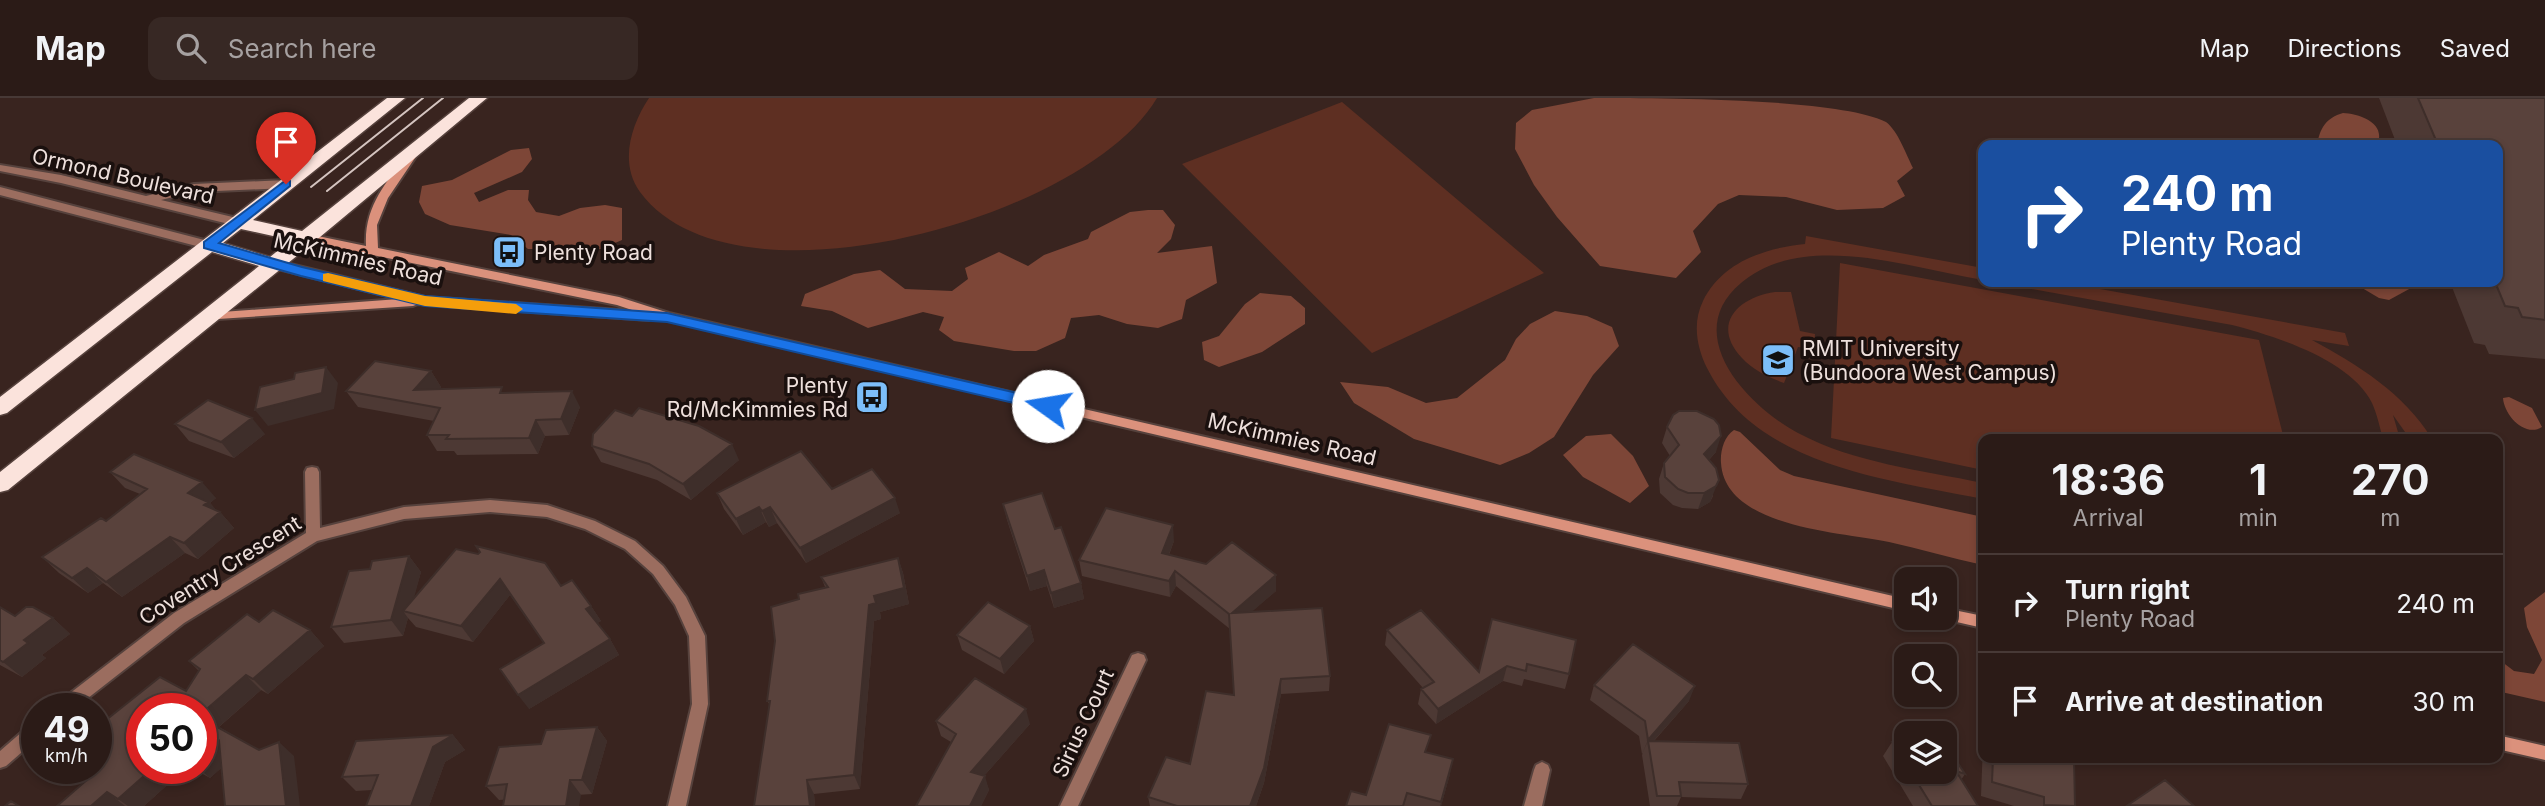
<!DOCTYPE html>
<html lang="en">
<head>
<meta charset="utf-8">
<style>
	body { margin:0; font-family:Inter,sans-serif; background:#372824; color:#f1f3f6; height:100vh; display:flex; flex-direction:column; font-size:26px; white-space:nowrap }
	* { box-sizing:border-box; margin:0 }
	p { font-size:23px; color:#a6a1a1 }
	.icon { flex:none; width:38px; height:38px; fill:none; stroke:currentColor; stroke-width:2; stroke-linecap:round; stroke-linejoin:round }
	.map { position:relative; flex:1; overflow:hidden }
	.sheet { position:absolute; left:1978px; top:336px; width:525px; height:329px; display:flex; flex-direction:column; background:#2b1b17; border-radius:14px; box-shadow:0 4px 10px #0003,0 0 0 2px #473936 }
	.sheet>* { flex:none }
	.top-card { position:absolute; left:1978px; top:42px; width:525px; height:147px; border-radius:14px; box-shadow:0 4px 10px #0003,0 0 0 2px #473936; background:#1a4fa0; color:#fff; overflow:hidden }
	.controls { position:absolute; left:1894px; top:469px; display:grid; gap:14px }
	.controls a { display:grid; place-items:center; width:63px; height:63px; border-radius:14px; background:#2b1b17; box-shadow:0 4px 10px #0003,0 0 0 2px #473936; font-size:35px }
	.speed { position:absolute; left:21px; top:595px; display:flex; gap:14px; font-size:35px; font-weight:700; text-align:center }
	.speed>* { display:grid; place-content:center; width:91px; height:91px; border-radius:50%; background:#2b1b17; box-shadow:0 4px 10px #0003,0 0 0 2px #473936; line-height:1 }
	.speed small { font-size:18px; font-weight:400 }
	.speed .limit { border:10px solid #d22; background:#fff; color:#111 }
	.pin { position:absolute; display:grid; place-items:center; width:60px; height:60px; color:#fff; margin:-72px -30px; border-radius:50% 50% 50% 0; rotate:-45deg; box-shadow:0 0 7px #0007 }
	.pin .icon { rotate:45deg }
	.me { position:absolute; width:77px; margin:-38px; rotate:283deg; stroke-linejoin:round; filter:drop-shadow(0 0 5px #0008) }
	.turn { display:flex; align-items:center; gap:24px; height:147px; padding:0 28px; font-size:32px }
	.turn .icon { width:91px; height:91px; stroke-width:2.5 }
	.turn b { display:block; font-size:49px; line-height:60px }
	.eta { display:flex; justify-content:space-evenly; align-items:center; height:119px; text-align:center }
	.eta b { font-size:42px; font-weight:700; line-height:49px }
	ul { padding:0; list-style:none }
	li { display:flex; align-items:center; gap:21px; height:98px; padding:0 28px; border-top:2px solid #473936 }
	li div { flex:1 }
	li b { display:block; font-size:26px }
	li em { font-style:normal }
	header { display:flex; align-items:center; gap:42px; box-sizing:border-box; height:98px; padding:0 35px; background:#2b1b17; border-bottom:2px solid #473936 }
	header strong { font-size:33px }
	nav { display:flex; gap:38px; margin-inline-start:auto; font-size:24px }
	.search { width:490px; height:63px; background:#372824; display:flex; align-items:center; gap:18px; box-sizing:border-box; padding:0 24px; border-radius:14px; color:#a6a1a1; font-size:26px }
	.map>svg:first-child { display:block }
	.green { fill:#5e2f22 }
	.forest { fill:#7d4637 }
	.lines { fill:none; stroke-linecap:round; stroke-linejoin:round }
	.street-casing { stroke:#56423d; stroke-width:4 }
	.secondary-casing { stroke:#56423d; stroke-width:4 }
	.highway-casing { stroke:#56423d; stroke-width:3 }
	.street { fill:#9b6d5f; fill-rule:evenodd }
	.secondary { fill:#db917c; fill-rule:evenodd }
	.highway { fill:#fbe3dc; fill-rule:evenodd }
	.tram { stroke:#d4c4c0; stroke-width:2 }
	.wall { fill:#4d3934 }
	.shaded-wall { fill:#3e2e2a }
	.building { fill:#59423c; stroke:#3e2e2a; stroke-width:2 }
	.route { fill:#1a73e8; stroke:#114b97; stroke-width:2 }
	.slow { fill:#f59e0b }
	.labels { text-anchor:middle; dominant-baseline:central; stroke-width:7; stroke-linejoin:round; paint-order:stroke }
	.street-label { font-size:21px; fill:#eee0dc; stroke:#1a100e }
	.poi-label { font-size:21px; fill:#eee0dc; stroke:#1a100e; text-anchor:start }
</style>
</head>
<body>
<header>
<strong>Map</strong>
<div class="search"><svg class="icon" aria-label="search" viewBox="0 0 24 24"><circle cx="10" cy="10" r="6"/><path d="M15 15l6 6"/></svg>Search here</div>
<nav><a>Map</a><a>Directions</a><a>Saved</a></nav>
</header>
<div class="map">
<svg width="2545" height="708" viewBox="0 0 2545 708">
	<rect width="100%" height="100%" fill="#39241f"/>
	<path class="green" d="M 649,0 L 1157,0 C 1087,120 733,220 640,94 C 619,65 631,27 649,0 Z
		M 1342,4 L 1544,175 L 1372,255 L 1182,66 Z
		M 1806,138 L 1983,170 L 1983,182 C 1925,172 1862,152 1804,159 C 1780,162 1759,170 1741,185 C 1679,237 1749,309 1798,335 C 1854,365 1921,372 1983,385 L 1983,401 C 1887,381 1757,369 1707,270 C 1697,250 1692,225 1703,203 C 1722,164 1765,150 1805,146 Z
		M 1840,165 L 2259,242 L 2284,341 L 1983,341 L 1983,372 L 1831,340 Z
		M 1993,184 L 2061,184 L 2345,235 L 2349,248 L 2312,242 C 2358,267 2404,295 2432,341 L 2410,341 L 2393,317 L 2400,341 L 2383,341 C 2380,330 2377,316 2372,305 C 2351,262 2275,238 2232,227 Z
		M 1775,194 L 1791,194 L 1800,233 L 1815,236 L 1814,251 L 1798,249 L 1784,285 C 1768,279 1753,272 1742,260 C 1710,226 1739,199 1775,194 Z"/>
	<path class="forest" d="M 1594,0 C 1658,0 1839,0 1886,24 C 1898,33 1906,56 1913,70 L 1897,83 L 1905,98 L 1883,110 L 1837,112 L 1786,99 L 1739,97 L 1718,106 L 1693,133 L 1701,154 L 1676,180 L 1600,168 L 1557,119 L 1534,87 L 1515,51 L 1516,25 L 1532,12 Z
		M 2343,15 C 2360,16 2387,25 2377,47 L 2317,47 C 2320,30 2326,20 2343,15 Z
		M 529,50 L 532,61 L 522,74 L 474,95 L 479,104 L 508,92 L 529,92 L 528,102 L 536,114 L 559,118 L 580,110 L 605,107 L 622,110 L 622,142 L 601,151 L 528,151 L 511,137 L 450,127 L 425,116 L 419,104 L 422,88 L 452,82 L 511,52 Z
		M 1148,112 L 1163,112 L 1175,127 L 1171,141 L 1157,155 L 1212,148 L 1217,185 L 1186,202 L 1182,221 L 1158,230 L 1127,226 L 1099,217 L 1071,220 L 1065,240 L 1036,253 L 1014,253 L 954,243 L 939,232 L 944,219 L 923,214 L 868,230 L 832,213 L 801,208 L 805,196 L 854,176 L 880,172 L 905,191 L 952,193 L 968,181 L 965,170 L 999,154 L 1028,168 L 1044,157 L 1088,141 L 1091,134 L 1130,114 Z
		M 2352,184 L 2422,184 L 2389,202 L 2379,200 Z
		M 1260,195 L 1291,198 L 1305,210 L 1305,226 L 1262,254 L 1219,269 L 1204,262 L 1202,244 L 1219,238 L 1245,206 Z
		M 1555,213 L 1587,218 L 1612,229 L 1619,248 L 1593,277 L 1554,339 L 1529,355 L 1500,367 L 1414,341 L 1354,305 L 1340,284 L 1388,289 L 1426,305 L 1457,300 L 1505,262 L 1516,241 L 1530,226 Z
		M 2509,299 L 2532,310 L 2542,329 C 2525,340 2504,317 2503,300 Z
		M 1734,332 L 1740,334 L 1780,372 L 1794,378 L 1983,419 L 1983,467 C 1951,460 1920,451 1889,444 C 1841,434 1725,430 1721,365 C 1720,354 1724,338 1734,332 Z
		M 1611,336 L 1633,358 L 1649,388 L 1630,405 L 1583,379 L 1563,357 L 1586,338 Z
		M 2545,494 L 2545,604 L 2497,593 L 2497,560 L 2514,573 L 2534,576 L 2542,562 L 2527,529 L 2524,510 Z"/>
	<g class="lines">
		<g class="street-casing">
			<path id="street" d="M 0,67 L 61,77 L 146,98 L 194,86 L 286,82 L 292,86 L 286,90 L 194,94 L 161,102 L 241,121 L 243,124 L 237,128 L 61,85 L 0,73 Z
				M 0,89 L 212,144 L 214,147 L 208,151 L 0,97 Z
				M 312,369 L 317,370 L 319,374 L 320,430 L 404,409 L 490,402 L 547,407 L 595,423 L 635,443 L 663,468 L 686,499 L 705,538 L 708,606 L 686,708 L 668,708 L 692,606 L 689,538 L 675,507 L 653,476 L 625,451 L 585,431 L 547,419 L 490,414 L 404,421 L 317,443 L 184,525 L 74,611 L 54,611 L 56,606 L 174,515 L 306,435 L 305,374 L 307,370 Z
				M 1138,555 L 1144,557 L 1146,562 L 1078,708 L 1060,708 L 1132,557 Z
				M 37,624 L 37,641 L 6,668 L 0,670 L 0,653 L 31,626 Z
				M 1542,664 L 1548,667 L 1550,672 L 1542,708 L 1524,708 L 1534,672 L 1536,667 Z"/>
		</g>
		<g class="secondary-casing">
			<path id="secondary" d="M 411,54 L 417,57 L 388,100 L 377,127 L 378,150 L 619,199 L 669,215 L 1906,501 L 1906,513 L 655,219 L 649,222 L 418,206 L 413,208 L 203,222 L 202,219 L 208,215 L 399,201 L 270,169 L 268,166 L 270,163 L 274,162 L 425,199 L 635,213 L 617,207 L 304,143 L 302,140 L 308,136 L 366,148 C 364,108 386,86 407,55 Z
				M 1944,510 L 1983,518 L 1983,530 L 1939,520 L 1944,520 Z
				M 2497,637 L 2545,648 L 2545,662 L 2497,651 Z"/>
		</g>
		<g class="highway-casing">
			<path id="highway" d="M 387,0 L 405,0 L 253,122 L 302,133 L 469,0 L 487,0 L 314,144 L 8,392 L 0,394 L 0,374 L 259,168 L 212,154 L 7,315 L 0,317 L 0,299 ZM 241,131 L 291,142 L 270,159 L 223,145 Z"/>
		</g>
		<use href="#street" class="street"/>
		<use href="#secondary" class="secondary"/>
		<use href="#highway" class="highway"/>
		<path class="tram" d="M 311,89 L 423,0
			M 327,93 L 443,0"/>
	</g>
	<path class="wall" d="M 2379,0 L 2545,0 L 2545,261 L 2489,256 L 2485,247 L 2474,245 L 2450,184 L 2497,184 L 2497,47 L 2397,47 Z
		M 431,273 L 441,289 L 439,291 L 506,295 L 580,309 L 569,337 L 545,338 L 538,356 L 457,357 L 454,353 L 437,353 L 427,337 L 434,323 L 358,309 L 346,293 Z
		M 175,326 L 265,336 L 234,360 L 189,343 Z
		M 1667,329 L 1716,354 L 1709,362 L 1713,398 L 1710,404 L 1698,411 L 1682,410 L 1673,407 L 1660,395 L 1659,381 L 1664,365 L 1670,358 L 1662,345 Z
		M 592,348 L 739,362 L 691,402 L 657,382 L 601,364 Z
		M 110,374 L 216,400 L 210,405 L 216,412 L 220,414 L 234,430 L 198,461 L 185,455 L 122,499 L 103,485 L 88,495 L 59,475 L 42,459 L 106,423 L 140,396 L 125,390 Z
		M 832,391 L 900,415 L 806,465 L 777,425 L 769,429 L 766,424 L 743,437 L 724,411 L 717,395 Z
		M 1003,406 L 1055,431 L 1081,485 L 1084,501 L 1054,510 L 1047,488 L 1030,493 L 1007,422 Z
		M 1174,443 L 1169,457 L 1276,493 L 1251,514 L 1330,578 L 1329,593 L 1281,596 L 1264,685 L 1256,708 L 1150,708 L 1148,699 L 1190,666 L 1234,597 L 1230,531 L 1176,488 L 1170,499 L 1082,478 L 1079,462 Z
		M 409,458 L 421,474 L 413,501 L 561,488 L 591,508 L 601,523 L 597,525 L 610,541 L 619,557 L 529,611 L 544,545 L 510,497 L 473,544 L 416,529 L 408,520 L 403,538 L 344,545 L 331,529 L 370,471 Z
		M 898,460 L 903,475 L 909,506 L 880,514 L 881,521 L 874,523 L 860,691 L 814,696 L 815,708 L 754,708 L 770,607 L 767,603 L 799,501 L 825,489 L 821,479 Z
		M 0,509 L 15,518 L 53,520 L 70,536 L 42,557 L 46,560 L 22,579 L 0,567 Z
		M 1492,521 L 1569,576 L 1565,591 L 1524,581 L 1522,588 L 1503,583 L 1436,626 L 1418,606 L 1421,591 L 1423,590 L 1385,547 L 1387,532 L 1479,574 Z
		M 259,524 L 310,532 L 324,548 L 268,596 L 261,592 L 219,629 L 259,652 L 294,658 L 221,670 L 210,680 L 192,670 L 201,670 L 201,611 L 142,670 L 186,670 L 144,708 L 57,708 L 85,683 L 66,670 L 96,670 L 186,593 L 199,573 L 189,563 Z
		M 1030,528 L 1034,543 L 1004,576 L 962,552 L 957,537 Z
		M 1594,587 L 1689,603 L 1654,643 L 1748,686 L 1741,701 L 1681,699 L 1677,708 L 1650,708 L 1642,657 L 1643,655 L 1642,656 L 1639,638 L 1590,602 Z
		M 936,623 L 1030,626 L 984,678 L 989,692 L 981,708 L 916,708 L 951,644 L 941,638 Z
		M 597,629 L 607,643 L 592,696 L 499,702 L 486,688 L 541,646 Z
		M 453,637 L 465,652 L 445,664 L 429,708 L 366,708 L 372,692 L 356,693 L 342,679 Z
		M 1906,641 L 1906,674 L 1944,674 L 1944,644 L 1965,676 L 1961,682 L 1978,708 L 1913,708 L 1883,658 L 1892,644 Z
		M 1983,646 L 1983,660 L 2074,660 L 2075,708 L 2014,708 L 1981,698 Z
		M 1427,654 L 1450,676 L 1441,708 L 1346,708 L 1366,697 Z"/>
	<path class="shaded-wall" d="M 326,269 L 338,285 L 334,311 L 268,328 L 255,312 Z
		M 431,273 L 441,289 L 424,308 L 414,292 Z
		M 572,293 L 580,309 L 569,337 L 561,321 Z
		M 252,320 L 265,336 L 234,360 L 221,344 Z
		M 536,322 L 545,338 L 538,356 L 529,340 Z
		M 1721,338 L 1716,354 L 1699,372 L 1704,356 Z
		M 732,346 L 739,362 L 691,402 L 683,386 Z
		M 1719,382 L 1710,404 L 1698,411 L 1704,395 Z
		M 202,384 L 216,400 L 210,405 L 219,415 L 220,414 L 234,430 L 198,461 L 184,445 L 188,395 Z
		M 895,400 L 900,415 L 806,465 L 800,450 Z
		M 759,409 L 766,424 L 743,437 L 736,421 Z
		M 770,409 L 777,425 L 769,429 L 762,413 Z
		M 1173,427 L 1174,443 L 1163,471 L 1162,455 Z
		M 170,439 L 185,455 L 122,499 L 106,484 Z
		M 409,458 L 421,474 L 410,515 L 403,513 L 408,520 L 403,538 L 391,522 Z
		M 898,460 L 903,475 L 909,506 L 880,514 L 881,521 L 874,523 L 860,691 L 854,677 L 869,507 Z
		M 87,470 L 103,485 L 88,495 L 72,480 Z
		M 1044,472 L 1047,488 L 1030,493 L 1027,478 Z
		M 1175,473 L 1176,488 L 1170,499 L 1169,483 Z
		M 1276,477 L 1276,493 L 1232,531 L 1232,515 Z
		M 500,481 L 510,497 L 473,544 L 461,528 Z
		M 1081,485 L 1084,501 L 1054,510 L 1051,495 Z
		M 591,508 L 601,523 L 596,526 L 586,511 Z
		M 53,520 L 70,536 L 42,557 L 46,560 L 22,579 L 3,564 L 24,542 Z
		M 1030,528 L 1034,543 L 1004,576 L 1000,561 Z
		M 310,532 L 324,548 L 268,596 L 253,581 Z
		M 610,541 L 619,557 L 529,611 L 518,597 Z
		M 1507,568 L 1503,583 L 1436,626 L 1438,611 Z
		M 246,577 L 261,592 L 214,633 L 201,621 L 201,616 Z
		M 1281,581 L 1281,596 L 1264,685 L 1256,708 L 1250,708 Z
		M 1695,588 L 1689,603 L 1649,648 L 1648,643 L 1642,656 L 1648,642 Z
		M 1026,611 L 1030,626 L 975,688 L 971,674 Z
		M 597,629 L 607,643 L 592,696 L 582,682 Z
		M 453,637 L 465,652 L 445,664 L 429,708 L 411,708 L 433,649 Z
		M 219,643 L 235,658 L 210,680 L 198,670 L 201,670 L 201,659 Z
		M 279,644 L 294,658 L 300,708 L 286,708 Z
		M 1453,661 L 1450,676 L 1441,708 L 1440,708 Z
		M 153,670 L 186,670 L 144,708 L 128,708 L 118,701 Z
		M 985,678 L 989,692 L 981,708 L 970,708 Z
		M 570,682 L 581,697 L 579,708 L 566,708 Z
		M 807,682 L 814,696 L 815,708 L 810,708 Z
		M 107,694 L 125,708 L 91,708 Z"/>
	<path class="building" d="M 2418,0 L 2545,0 L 2545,222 L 2522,219 L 2518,210 L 2505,208 L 2495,184 L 2497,184 L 2497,47 L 2438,47 Z
		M 375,263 L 431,273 L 414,292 L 502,289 L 500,295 L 572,293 L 561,321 L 536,322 L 529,340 L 446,341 L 449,337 L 427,337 L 440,310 L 346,293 Z
		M 326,269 L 322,295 L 255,312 L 260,289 L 294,281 L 295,275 Z
		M 208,302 L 252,320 L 221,344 L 175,326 Z
		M 639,310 L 699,328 L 732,346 L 683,386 L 649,366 L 592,348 L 593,336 L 615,312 L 632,318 Z
		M 1679,313 L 1697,313 L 1714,321 L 1719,327 L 1721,338 L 1704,356 L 1716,370 L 1719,382 L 1716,388 L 1704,395 L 1688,395 L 1678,391 L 1665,379 L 1664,365 L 1679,347 L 1667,329 L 1673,317 Z
		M 801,353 L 832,391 L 872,371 L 895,400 L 800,450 L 770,409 L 762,413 L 759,409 L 736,421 L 717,395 Z
		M 134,356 L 202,384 L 188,395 L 208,404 L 204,407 L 220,414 L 184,445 L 170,439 L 106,484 L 87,470 L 72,480 L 42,459 L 101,420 L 106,423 L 147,391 L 110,374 Z
		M 1042,395 L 1055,431 L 1061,429 L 1081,485 L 1051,495 L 1044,472 L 1027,478 L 1003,406 Z
		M 1106,410 L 1173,427 L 1162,455 L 1206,466 L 1232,444 L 1276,477 L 1232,515 L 1322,510 L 1330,578 L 1281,581 L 1264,670 L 1250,708 L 1177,708 L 1148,699 L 1166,659 L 1190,666 L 1206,593 L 1234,597 L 1229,516 L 1175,473 L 1169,483 L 1079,462 Z
		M 476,448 L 545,465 L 561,488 L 572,482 L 591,508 L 586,511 L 610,541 L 518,597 L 500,571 L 544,545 L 500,481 L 461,528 L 403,513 L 456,451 L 478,456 L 480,454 Z
		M 409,458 L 391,522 L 331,529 L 349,473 L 370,471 L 372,463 Z
		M 898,460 L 904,490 L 874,498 L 876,505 L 869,507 L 854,677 L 807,682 L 810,708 L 754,708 L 770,603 L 767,603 L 775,543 L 771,509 L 799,501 L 798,496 L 828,489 L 821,479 Z
		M 988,504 L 1030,528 L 1000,561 L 957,537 Z
		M 0,509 L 15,518 L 26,509 L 33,509 L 53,520 L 24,542 L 28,545 L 3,564 L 0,562 Z
		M 273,512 L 310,532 L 253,581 L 246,577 L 201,616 L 201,611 L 142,611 L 142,670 L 153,670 L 118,701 L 107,694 L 91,708 L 57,708 L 88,681 L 69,670 L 96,670 L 96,630 L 160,579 L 186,593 L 200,571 L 189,563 L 247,516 L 259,524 Z
		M 1421,512 L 1479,574 L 1492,521 L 1576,542 L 1569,576 L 1527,566 L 1526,573 L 1507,568 L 1438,611 L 1421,591 L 1434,584 L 1387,532 Z
		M 1633,546 L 1695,588 L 1648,642 L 1645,623 L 1594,587 Z
		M 975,580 L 1026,611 L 971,674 L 985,678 L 970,708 L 916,708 L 956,636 L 936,623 Z
		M 201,620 L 259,652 L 279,644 L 286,708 L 225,708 L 219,643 L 201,659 Z
		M 1389,626 L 1431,637 L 1425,654 L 1453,661 L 1441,704 L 1407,695 L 1403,708 L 1346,708 L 1351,693 L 1366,697 Z
		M 597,629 L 582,682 L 570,682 L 566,708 L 503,708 L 507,686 L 486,688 L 499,649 L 541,646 L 546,632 Z
		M 453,637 L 433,649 L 411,708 L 366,708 L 378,677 L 342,679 L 356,643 Z
		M 1906,641 L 1906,666 L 1892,644 Z
		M 1648,643 L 1739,645 L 1748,686 L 1679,684 L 1681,698 L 1657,698 Z
		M 1944,644 L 1965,676 L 1956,673 L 1978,708 L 1932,708 L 1911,674 L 1944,674 Z
		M 1993,660 L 2074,660 L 2075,708 L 2044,707 L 2044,699 L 1992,684 Z
		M 2165,682 L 2194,708 L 2128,707 Z
		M 11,703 L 19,708 L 5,708 Z"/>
	<path class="route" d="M 286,82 L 290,83 L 290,88 L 219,145 L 302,169 L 425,198 L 667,215 L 1048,302 L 1056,308 L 1048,313 L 667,224 L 425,208 L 301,178 L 204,150 L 204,144 Z"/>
	<path class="slow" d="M 328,175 L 425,198 L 516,206 L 523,211 L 516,216 L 425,208 L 323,183 L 323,176 Z"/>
	<defs>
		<g id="bus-square" transform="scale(1.75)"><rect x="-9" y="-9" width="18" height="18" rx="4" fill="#7cbef9" stroke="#1a100e"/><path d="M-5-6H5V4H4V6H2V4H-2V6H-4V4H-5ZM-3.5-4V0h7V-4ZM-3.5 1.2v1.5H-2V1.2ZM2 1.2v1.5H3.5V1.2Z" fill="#111"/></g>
		<g id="university-square" transform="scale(1.75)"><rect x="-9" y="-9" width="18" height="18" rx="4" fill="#7cbef9" stroke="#1a100e"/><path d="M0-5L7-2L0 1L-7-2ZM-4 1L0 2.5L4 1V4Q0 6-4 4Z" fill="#111"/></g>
	</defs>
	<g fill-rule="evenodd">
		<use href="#bus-square" x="509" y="154"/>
		<use href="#university-square" x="1778" y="262"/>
		<use href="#bus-square" x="872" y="299"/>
	</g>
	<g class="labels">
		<g class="street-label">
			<text transform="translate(123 78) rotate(13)">Ormond Boulevard</text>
			<text transform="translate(358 161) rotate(13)">McKimmies Road</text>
			<text transform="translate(1292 341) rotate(13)">McKimmies Road</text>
			<text transform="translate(220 472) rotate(-32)">Coventry Crescent</text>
			<text transform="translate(1083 625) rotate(-65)">Sirius Court</text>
		</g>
		<g class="poi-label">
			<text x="534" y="154">Plenty Road</text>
			<text x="1802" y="250">RMIT University<tspan x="1802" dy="24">(Bundoora West Campus)</tspan></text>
			<text x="848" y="287" text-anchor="end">Plenty<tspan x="848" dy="24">Rd/McKimmies Rd</tspan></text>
		</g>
	</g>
</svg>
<div class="controls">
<a><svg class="icon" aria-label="sound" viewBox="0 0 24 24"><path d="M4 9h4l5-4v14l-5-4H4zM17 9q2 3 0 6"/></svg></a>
<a><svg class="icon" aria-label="search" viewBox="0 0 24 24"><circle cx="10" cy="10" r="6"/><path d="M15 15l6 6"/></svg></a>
<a><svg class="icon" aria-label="layers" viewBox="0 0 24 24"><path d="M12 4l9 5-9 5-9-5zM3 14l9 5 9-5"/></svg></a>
</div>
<div class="speed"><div>49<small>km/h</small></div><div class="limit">50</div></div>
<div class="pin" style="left:286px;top:86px;background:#d93025"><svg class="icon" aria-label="arrive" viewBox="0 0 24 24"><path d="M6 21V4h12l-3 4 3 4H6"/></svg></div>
<svg class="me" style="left:1048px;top:308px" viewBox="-20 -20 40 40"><circle r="19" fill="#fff"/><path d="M0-13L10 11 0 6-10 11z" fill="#1a73e8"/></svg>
<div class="top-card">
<div class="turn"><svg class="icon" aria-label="right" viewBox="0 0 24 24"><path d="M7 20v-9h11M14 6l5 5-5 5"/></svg><div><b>240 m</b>Plenty Road</div></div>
</div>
<section class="sheet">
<div class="eta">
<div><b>18:36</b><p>Arrival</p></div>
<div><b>1</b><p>min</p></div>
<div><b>270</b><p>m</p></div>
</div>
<ul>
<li><svg class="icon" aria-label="right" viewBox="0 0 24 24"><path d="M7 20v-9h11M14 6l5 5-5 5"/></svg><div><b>Turn right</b><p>Plenty Road</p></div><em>240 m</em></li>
<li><svg class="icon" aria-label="arrive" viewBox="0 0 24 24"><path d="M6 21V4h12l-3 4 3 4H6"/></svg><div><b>Arrive at destination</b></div><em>30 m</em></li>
</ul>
</section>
</div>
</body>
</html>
